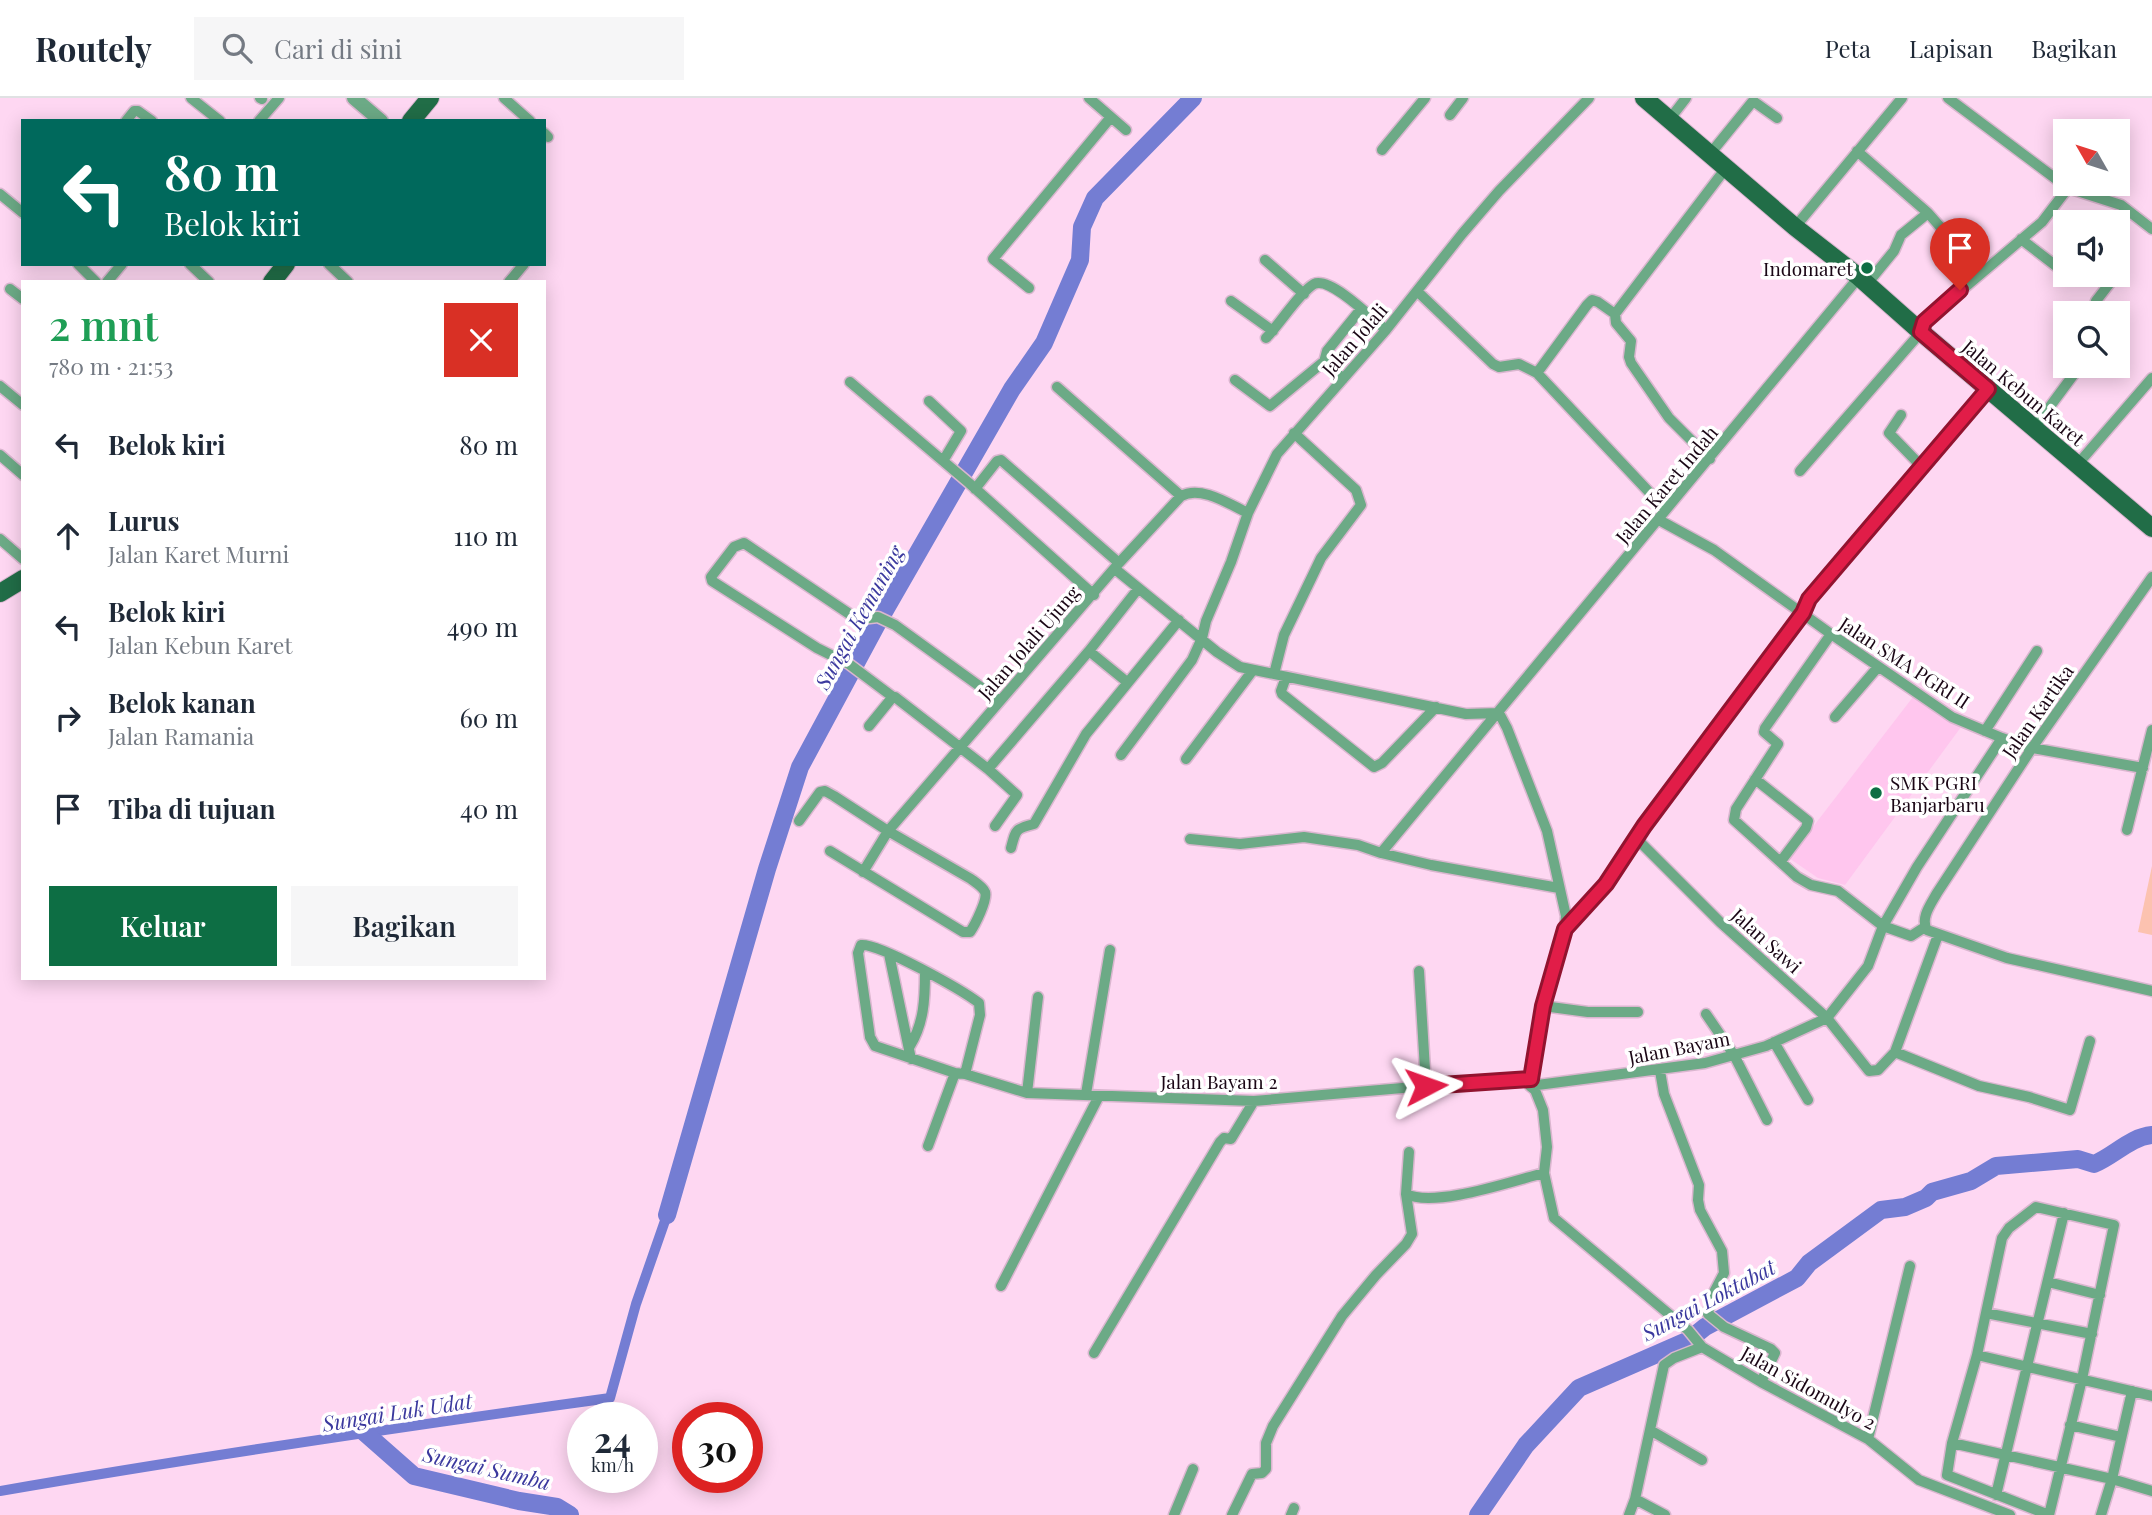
<!DOCTYPE html>
<html lang="id">
<head>
<meta charset="utf-8">
<style>
	body { margin:0; font-family:"Playfair Display",serif; background:#f6f6f7; color:#1f2937; height:100vh; display:flex; flex-direction:column; font-size:26px; white-space:nowrap }
	* { box-sizing:border-box; margin:0 }
	p { font-size:23px; color:#747a83 }
	.icon { flex:none; width:38px; height:38px; fill:none; stroke:currentColor; stroke-width:2; stroke-linecap:round; stroke-linejoin:round }
	.map { position:relative; flex:1; overflow:hidden }
	.panel { position:absolute; left:21px; top:182px; width:525px; height:700px; display:flex; flex-direction:column; background:#fff; border-radius:0px; box-shadow:0 4px 18px #0003 }
	.panel>* { flex:none }
	.hud { position:absolute; left:21px; top:21px; width:525px; height:147px; border-radius:0px; box-shadow:0 4px 18px #0003; background:#00695c; color:#fff; overflow:hidden }
	.needle { width:46px; rotate:309deg }
	.fabs { position:absolute; left:2053px; top:21px; display:grid; gap:14px }
	.fabs a { display:grid; place-items:center; width:77px; height:77px; border-radius:0px; background:#fff; box-shadow:0 4px 18px #0003; font-size:35px }
	.speed { position:absolute; left:567px; top:1304px; display:flex; gap:14px; font-size:35px; font-weight:700; text-align:center }
	.speed>* { display:grid; place-content:center; width:91px; height:91px; border-radius:50%; background:#fff; box-shadow:0 4px 18px #0003; line-height:1 }
	.speed small { font-size:18px; font-weight:400 }
	.speed .limit { border:10px solid #d22; background:#fff; color:#111 }
	.pin { position:absolute; display:grid; place-items:center; width:60px; height:60px; color:#fff; margin:-72px -30px; border-radius:50% 50% 50% 0; rotate:-45deg; box-shadow:0 0 7px #0007 }
	.pin .icon { rotate:45deg }
	.me { position:absolute; width:77px; margin:-38px; rotate:86deg; stroke-linejoin:round; filter:drop-shadow(0 0 5px #0008) }
	.turn { display:flex; align-items:center; gap:24px; height:147px; padding:0 28px; font-size:32px }
	.turn .icon { width:91px; height:91px; stroke-width:2.5 }
	.turn b { display:block; font-size:49px; line-height:60px }
	.round { display:grid; place-items:center; flex:none; width:74px; height:74px; border-radius:0px; background:#f6f6f7 }
	.headline { display:flex; align-items:center; justify-content:space-between; height:119px; padding:0 28px }
	h1 { font-size:42px; font-weight:600; line-height:52px; color:#1e9e55 }
	.button { display:flex; gap:14px; margin-top:auto; padding:14px 28px }
	.button a { flex:1; height:80px; border-radius:0px; background:#0d6e44; color:#fff; font-size:28px; font-weight:600; line-height:80px; text-align:center }
	.button a+a { background:#f6f6f7; color:#1f2937 }
	ul { padding:0; list-style:none }
	li { display:flex; align-items:center; gap:21px; height:91px; padding:0 28px }
	li div { flex:1 }
	li b { display:block; font-size:26px }
	li em { font-style:normal }
	header { display:flex; align-items:center; gap:42px; box-sizing:border-box; height:98px; padding:0 35px; background:#fff; border-bottom:2px solid #e0e1e3 }
	header strong { font-size:33px }
	nav { display:flex; gap:38px; margin-inline-start:auto; font-size:24px }
	.search { width:490px; height:63px; background:#f6f6f7; display:flex; align-items:center; gap:18px; box-sizing:border-box; padding:0 24px; border-radius:0px; color:#747a83; font-size:26px }
	.map>svg:first-child { display:block }
	.built { fill:#ffc6ee }
	.green { fill:#fcc2b0 }
	.lines { fill:none; stroke-linecap:round; stroke-linejoin:round }
	.canal { stroke:#747dd3; stroke-width:10 }
	.river { stroke:#747dd3; stroke-width:18 }
	.minor-casing { stroke:#dab6cf; stroke-width:13 }
	.tertiary-casing { stroke:#dab6cf; stroke-width:17 }
	.primary-casing { stroke:#dab6cf; stroke-width:20 }
	.minor { stroke:#6caa86; stroke-width:10 }
	.tertiary { stroke:#6caa86; stroke-width:14 }
	.primary { stroke:#216d47; stroke-width:18 }
	.route-casing { stroke:#92132f; stroke-width:18 }
	.route { stroke:#e11d48; stroke-width:12 }
	.poi-dot { fill:#0d6e44; stroke:#fff; stroke-width:2.5 }
	.labels { text-anchor:middle; dominant-baseline:central; stroke-width:7; stroke-linejoin:round; paint-order:stroke }
	.poi-label { font-size:19px; fill:#1a0615; stroke:#fff; text-anchor:end }
	.street-label { font-size:19px; fill:#1a0615; stroke:#fff }
	.water-label { font-size:21px; font-style:italic; fill:#3b399e; stroke:#fff }
</style>
</head>
<body>
<header>
<strong>Routely</strong>
<div class="search"><svg class="icon" aria-label="search" viewBox="0 0 24 24"><circle cx="10" cy="10" r="6"/><path d="M15 15l6 6"/></svg>Cari di sini</div>
<nav><a>Peta</a><a>Lapisan</a><a>Bagikan</a></nav>
</header>
<div class="map">
<svg width="2152" height="1417" viewBox="0 0 2152 1417">
	<rect width="100%" height="100%" fill="#fed7f2"/>
	<path class="built" d="M 1913,599 L 1961,629 L 1845,787 L 1818,780 L 1789,760 Z"/>
	<path class="green" d="M 2152,768 L 2152,837 L 2138,834 Z"/>
	<g class="lines">
		<path class="canal" d="M 0,1393 C 203,1358 406,1328 610,1300 L 636,1206 L 667,1117"/>
		<path class="river" d="M 667,1117 L 767,771 L 800,669 L 877,526 L 1012,291 L 1044,245 L 1080,162 L 1082,129 L 1095,100 L 1193,0
			M 364,1334 L 414,1378 L 519,1403 L 557,1409 L 570,1417
			M 1478,1417 L 1526,1347 L 1579,1290 L 1689,1242 L 1705,1229 L 1797,1180 L 1809,1165 L 1881,1112 L 1905,1109 L 1926,1100 L 1932,1094 L 1971,1083 L 1996,1068 L 2078,1061 L 2094,1066 C 2114,1058 2130,1039 2152,1037"/>
		<g class="minor-casing">
			<path id="minor" d="M 191,0 L 220,23
				M 260,0 L 262,1
				M 504,0 L 530,23
				M 1089,0 L 1126,32
				M 1948,0 L 2068,90 L 2121,107 L 2152,131
				M 1450,17 L 1463,0
				M 1669,22 L 1686,0
				M 126,23 L 134,13 L 138,13 L 152,23
				M 259,23 L 279,0
				M 544,35 L 548,39
				M 1382,52 L 1425,0
				M 1857,53 L 1928,115
				M 1710,56 L 1753,3 L 1777,20
				M 0,96 L 23,115
				M 1795,129 L 1902,0
				M 2021,141 L 2056,168
				M 1265,162 L 1304,196
				M 78,166 L 96,184
				M 190,166 L 209,184
				M 329,166 L 348,184
				M 107,184 L 122,166
				M 509,184 L 524,166
				M 1867,186 L 1894,153 L 1901,137 L 1928,115 L 1981,175
				M 1029,190 L 993,161 L 1111,19
				M 10,191 L 23,201
				M 1417,193 L 1493,266 L 1499,269 L 1519,266 L 1537,275
				M 1231,203 L 1273,233
				M 2093,215 L 2096,203 L 2113,181
				M 1615,216 L 1616,225 L 1631,243 L 1629,259 L 1631,265 L 1669,320 L 1710,361
				M 1266,240 C 1279,227 1300,194 1314,186 C 1330,178 1374,222 1386,232
				M 1324,264 L 1327,253 L 1361,211
				M 1235,282 L 1270,308 L 1322,265 L 1327,266 L 1343,281
				M 850,284 L 969,385 L 1094,497
				M 0,288 L 23,307
				M 1057,289 L 1181,398
				M 929,303 L 961,333 L 943,363
				M 1901,317 L 1889,335 L 1922,369
				M 2034,330 L 2080,268
				M 0,357 L 23,377
				M 2077,367 L 2152,280
				M 1800,373 L 1921,234 L 1924,224 L 2042,124 L 2068,90
				M 975,391 L 997,363 L 1001,362 L 1119,465
				M 1665,411 L 1537,275 L 1587,207 L 1592,202 L 1598,204 L 1615,216 L 1726,70
				M 1659,422 L 1714,452 L 1831,536 L 1952,619 L 2002,640 L 2032,650 L 2143,670
				M 0,441 L 23,461
				M 1115,471 L 1217,554 L 1240,569 L 1466,616 L 1499,615
				M 2152,479 L 2032,650 L 1937,795 C 1931,806 1920,820 1927,832 L 2007,860 L 2152,893
				M 1831,536 L 1765,630 L 1764,634 L 1778,646 L 1736,711 L 1734,722 L 1797,779 L 1811,787 L 1838,793 L 1883,828 L 1911,838 L 1925,829
				M 1089,553 L 1127,584
				M 1274,576 L 1284,537 L 1321,460 L 1361,407 L 1356,392 L 1294,335
				M 1286,579 L 1281,593 L 1282,596 L 1374,669 L 1382,665 L 1436,609
				M 893,599 L 849,566 L 817,550 L 712,483 L 711,479 L 734,449 L 744,445 L 854,519 L 861,521 L 878,519 L 895,527 L 1000,603
				M 1499,615 L 1507,630 L 1547,733 L 1566,818 L 1565,831 L 1543,908 L 1530,988 L 1535,992 L 1543,1012 L 1547,1049 L 1544,1075 L 1554,1120 L 1688,1232 L 1702,1249 L 1761,1284 L 1868,1341 L 1919,1382 L 2010,1417
				M 1835,619 L 1878,569
				M 869,628 L 891,601 L 895,599 L 988,671 L 1089,553 L 1138,491
				M 1985,633 L 2037,553
				M 1121,657 L 1192,562 L 1202,540 L 1206,523 L 1231,464 L 1248,415 L 1277,356 L 1386,232 L 1462,136 L 1499,93 L 1589,0
				M 1186,661 L 1253,572
				M 988,671 L 1017,697 L 995,728
				M 1755,681 L 1808,723 L 1806,730 L 1781,763
				M 799,723 L 820,694 L 825,693 L 834,698 L 888,733 L 971,781 C 975,784 983,789 985,794 C 988,801 975,827 970,834 L 963,834 L 830,753
				M 2127,732 L 2152,632
				M 1636,740 L 1720,824 L 1827,920 L 1869,973 L 1878,972 L 1895,954 L 1938,837
				M 1190,741 L 1240,746 L 1304,739 L 1358,747 L 1381,755 L 1859,179
				M 1011,750 C 1016,731 1015,731 1034,726 L 1086,636 L 1179,522
				M 1381,755 L 1431,767 L 1559,790
				M 863,774 L 888,733 L 1119,465 L 1181,398 C 1201,387 1229,406 1248,415
				M 1565,831 L 1606,786 L 1644,728 L 1803,515 L 1809,501 L 1988,291
				M 889,856 L 911,961
				M 1419,873 L 1426,988
				M 1543,908 L 1588,914 L 1638,914
				M 1706,916 L 1734,957 L 1767,1022
				M 1774,944 L 1808,1002
				M 910,948 C 924,925 925,901 925,874
				M 1895,954 L 1979,988 L 2029,999 L 2070,1012 L 2090,943
				M 1660,973 L 1664,996 L 1699,1087 L 1698,1102 L 1700,1112 L 1722,1153 L 1724,1175 L 1711,1200 L 1708,1216 L 1724,1229 L 1771,1251 L 1775,1255 L 1761,1284
				M 965,976 L 980,917 L 979,905 C 962,892 879,845 861,847 L 858,855 L 870,939 L 875,948 L 955,975 L 965,976 L 1027,995 L 1254,1003 L 1437,987 L 1531,981
				M 1530,988 L 1705,965 L 1766,948 L 1827,920 L 1868,868 L 1883,828 L 1917,769 L 2002,640
				M 1027,995 L 1038,899
				M 1086,996 L 1110,852
				M 928,1048 L 955,975
				M 1406,1096 C 1435,1110 1512,1083 1544,1075
				M 2048,1184 L 2100,1197
				M 1001,1188 L 1099,998
				M 1986,1215 L 2092,1236
				M 1094,1255 L 1220,1044 L 1224,1040 L 1231,1041 L 1254,1003
				M 1977,1257 L 2002,1140 L 2009,1130 L 2036,1109 L 2114,1127 L 2082,1281 L 2049,1417
				M 2070,1327 L 2121,1339
				M 1650,1332 L 1702,1362
				M 1868,1341 L 1910,1168
				M 1952,1345 L 2112,1381 L 2152,1393
				M 1996,1397 L 2064,1115
				M 1635,1401 L 1665,1417
				M 1174,1417 L 1193,1371
				M 1232,1417 L 1252,1376 L 1262,1375 L 1266,1371 L 1266,1345 L 1273,1328 L 1342,1218 L 1376,1177 L 1406,1146 L 1412,1136 L 1406,1096 L 1409,1054
				M 1291,1417 L 1294,1410
				M 1629,1417 L 1635,1401 L 1664,1267 L 1674,1260 L 1702,1249
				M 2049,1417 L 1947,1377 L 1952,1345 L 1977,1257 L 2152,1298
				M 2101,1417 L 2112,1381 L 2132,1293"/>
		</g>
		<g class="tertiary-casing">
			<path id="tertiary" d="M 354,0 L 381,23"/>
		</g>
		<g class="primary-casing">
			<path id="primary" d="M 1644,0 L 1795,129 L 1859,179 L 1921,234 L 2152,430
				M 411,23 L 430,0
				M 272,184 L 286,166
				M 0,495 L 23,481"/>
		</g>
		<use href="#minor" class="minor"/>
		<use href="#tertiary" class="tertiary"/>
		<use href="#primary" class="primary"/>
	</g>
	<g class="lines">
		<g class="route-casing">
			<path id="route" d="M 1426,988 L 1531,981 L 1543,908 L 1565,831 L 1606,786 L 1644,728 L 1803,515 L 1809,501 L 1988,291 L 1921,234 L 1924,224 L 1960,192"/>
		</g>
		<use href="#route" class="route"/>
	</g>
	<g class="poi-dot">
		<circle cx="1867" cy="170" r="7"/>
		<circle cx="1876" cy="695" r="7"/>
	</g>
	<g class="labels">
		<g class="poi-label">
			<text x="1853" y="170">Indomaret</text>
			<text x="1890" y="684" text-anchor="start">SMK PGRI<tspan x="1890" dy="22">Banjarbaru</tspan></text>
		</g>
		<g class="street-label">
			<text transform="translate(1354 241) rotate(-49)">Jalan Jolali</text>
			<text transform="translate(2024 294) rotate(40)">Jalan Kebun Karet</text>
			<text transform="translate(1666 386) rotate(-50)">Jalan Karet Indah</text>
			<text transform="translate(1028 544) rotate(-49)">Jalan Jolali Ujung</text>
			<text transform="translate(1905 564) rotate(33)">Jalan SMA PGRI II</text>
			<text transform="translate(2037 613) rotate(-55)">Jalan Kartika</text>
			<text transform="translate(1767 842) rotate(42)">Jalan Sawi</text>
			<text transform="translate(1679 949) rotate(-11)">Jalan Bayam</text>
			<text x="1219" y="983">Jalan Bayam 2</text>
			<text transform="translate(1809 1289) rotate(29)">Jalan Sidomulyo 2</text>
		</g>
		<g class="water-label">
			<text transform="translate(858 519) rotate(-61)">Sungai Kemuning</text>
			<text transform="translate(1708 1201) rotate(-28)">Sungai Loktabat</text>
			<text transform="translate(397 1313) rotate(-9)">Sungai Luk Udat</text>
			<text transform="translate(487 1369) rotate(13)">Sungai Sumba</text>
		</g>
	</g>
</svg>
<div class="fabs">
<a><svg class="needle" viewBox="-14 -14 28 28"><path d="M0-13l5 13h-10z" fill="#e53935"/><path d="M0 13l5-13h-10z" fill="#747a83"/></svg></a>
<a><svg class="icon" aria-label="sound" viewBox="0 0 24 24"><path d="M4 9h4l5-4v14l-5-4H4zM17 9q2 3 0 6"/></svg></a>
<a><svg class="icon" aria-label="search" viewBox="0 0 24 24"><circle cx="10" cy="10" r="6"/><path d="M15 15l6 6"/></svg></a>
</div>
<div class="speed"><div>24<small>km/h</small></div><div class="limit">30</div></div>
<div class="pin" style="left:1960px;top:192px;background:#d93025"><svg class="icon" aria-label="arrive" viewBox="0 0 24 24"><path d="M6 21V4h12l-3 4 3 4H6"/></svg></div>
<svg class="me" style="left:1426px;top:988px" viewBox="-20 -20 40 40"><path d="M0-17L14 15 0 8-14 15z" fill="#e11d48" stroke="#fff" stroke-width="4"/></svg>
<div class="hud">
<div class="turn"><svg class="icon" aria-label="left" viewBox="0 0 24 24"><path d="M17 20v-9H6M10 6l-5 5 5 5"/></svg><div><b>80 m</b>Belok kiri</div></div>
</div>
<section class="panel">
<div class="headline"><div><h1>2 mnt</h1><p>780 m · 21:53</p></div><a class="round" style="background:#d93025;color:#fff"><svg class="icon" aria-label="close" viewBox="0 0 24 24"><path d="M6 6l12 12M18 6L6 18"/></svg></a></div>
<ul>
<li><svg class="icon" aria-label="left" viewBox="0 0 24 24"><path d="M17 20v-9H6M10 6l-5 5 5 5"/></svg><div><b>Belok kiri</b></div><em>80 m</em></li>
<li><svg class="icon" aria-label="ahead" viewBox="0 0 24 24"><path d="M12 20V5M6 11l6-6 6 6"/></svg><div><b>Lurus</b><p>Jalan Karet Murni</p></div><em>110 m</em></li>
<li><svg class="icon" aria-label="left" viewBox="0 0 24 24"><path d="M17 20v-9H6M10 6l-5 5 5 5"/></svg><div><b>Belok kiri</b><p>Jalan Kebun Karet</p></div><em>490 m</em></li>
<li><svg class="icon" aria-label="right" viewBox="0 0 24 24"><path d="M7 20v-9h11M14 6l5 5-5 5"/></svg><div><b>Belok kanan</b><p>Jalan Ramania</p></div><em>60 m</em></li>
<li><svg class="icon" aria-label="arrive" viewBox="0 0 24 24"><path d="M6 21V4h12l-3 4 3 4H6"/></svg><div><b>Tiba di tujuan</b></div><em>40 m</em></li>
</ul>
<div class="button"><a>Keluar</a><a>Bagikan</a></div>
</section>
</div>
</body>
</html>
